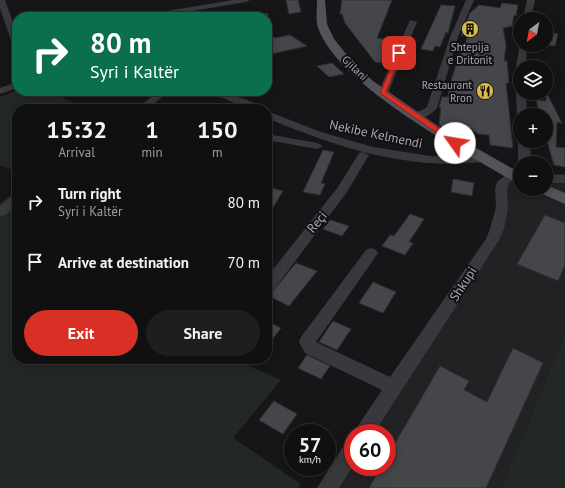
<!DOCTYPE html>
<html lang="en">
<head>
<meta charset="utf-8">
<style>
	body { margin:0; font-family:"PT Sans",sans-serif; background:#1e1e1f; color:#f1f3f6; height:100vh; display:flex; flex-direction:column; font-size:15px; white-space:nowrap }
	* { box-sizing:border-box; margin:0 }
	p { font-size:13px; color:#9c9d9f }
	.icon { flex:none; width:22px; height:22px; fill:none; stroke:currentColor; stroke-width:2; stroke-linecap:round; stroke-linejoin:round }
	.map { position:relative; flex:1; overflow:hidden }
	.drawer { position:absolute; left:12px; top:104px; width:260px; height:260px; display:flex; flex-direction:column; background:#101011; border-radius:16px; box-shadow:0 2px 10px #0003,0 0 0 1px #303031 }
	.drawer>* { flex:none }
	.guide { position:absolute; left:12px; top:12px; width:260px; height:84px; border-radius:16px; box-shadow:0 2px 10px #0003,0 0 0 1px #303031; background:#0b6e4f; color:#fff; overflow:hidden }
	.needle { width:26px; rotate:212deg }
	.buttons { position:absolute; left:513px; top:12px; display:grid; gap:8px }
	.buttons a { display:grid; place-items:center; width:40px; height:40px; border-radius:50%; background:#101011; box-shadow:0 2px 10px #0003,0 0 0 1px #303031; font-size:20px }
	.speed { position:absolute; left:284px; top:424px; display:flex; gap:8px; font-size:20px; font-weight:700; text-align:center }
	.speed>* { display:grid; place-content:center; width:52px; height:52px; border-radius:50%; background:#101011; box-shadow:0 2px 10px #0003,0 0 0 1px #303031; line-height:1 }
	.speed small { font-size:10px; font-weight:400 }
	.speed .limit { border:6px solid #d22; background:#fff; color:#111 }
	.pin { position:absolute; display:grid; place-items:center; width:34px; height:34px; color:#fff; margin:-17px; border-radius:8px; box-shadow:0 2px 6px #0006 }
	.me { position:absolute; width:44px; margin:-22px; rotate:302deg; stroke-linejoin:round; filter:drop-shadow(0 0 3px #0008) }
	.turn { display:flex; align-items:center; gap:14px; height:84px; padding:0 12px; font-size:18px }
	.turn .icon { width:52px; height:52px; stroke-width:2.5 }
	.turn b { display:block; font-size:28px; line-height:34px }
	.eta { display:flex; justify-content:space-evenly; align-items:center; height:68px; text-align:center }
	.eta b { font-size:24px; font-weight:600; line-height:28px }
	.cta { display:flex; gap:8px; margin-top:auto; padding:8px 12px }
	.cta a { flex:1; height:46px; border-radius:24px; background:#d93025; color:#fff; font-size:16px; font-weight:600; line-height:46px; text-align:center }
	.cta a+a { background:#1e1e1f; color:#f1f3f6 }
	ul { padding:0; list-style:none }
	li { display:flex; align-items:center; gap:12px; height:60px; padding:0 12px }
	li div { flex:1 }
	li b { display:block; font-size:15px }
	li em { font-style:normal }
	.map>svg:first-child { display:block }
	.built { fill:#222224 }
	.green { fill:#222824 }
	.building { fill:#454649; stroke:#303033 }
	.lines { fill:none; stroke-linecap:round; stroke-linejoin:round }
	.minor { fill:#39393d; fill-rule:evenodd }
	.major { fill:#53545a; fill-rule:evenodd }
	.route { fill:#d93025; stroke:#8d1f18 }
	.labels { text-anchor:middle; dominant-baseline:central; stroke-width:4; stroke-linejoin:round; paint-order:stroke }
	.far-poi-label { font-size:11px; fill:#a9abb5; stroke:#111012 }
	.far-street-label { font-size:11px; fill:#a9abb5; stroke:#111012 }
	.street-label { font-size:13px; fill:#a9abb5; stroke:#111012 }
</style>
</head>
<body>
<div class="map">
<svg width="565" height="488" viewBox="0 0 565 488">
	<rect width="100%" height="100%" fill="#161517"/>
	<path class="built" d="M 520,174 L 520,189 L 546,189 L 546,174 L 565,174 L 565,334 L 501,488 L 327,488 L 353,449 L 353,467 L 387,467 L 387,433 L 363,433 L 492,240 L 503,182 Z"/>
	<path class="green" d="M 17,90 L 48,91 L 87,109 L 17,109 L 17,172 L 0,165 L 0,97 Z
		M 17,190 L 17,359 L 234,359 L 281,380 L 233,438 L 301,484 L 298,488 L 0,488 L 0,203 Z
		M 565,334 L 565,488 L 501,488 Z"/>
	<path class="building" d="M 286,0 L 298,0 L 301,12 L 289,14 Z
		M 342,0 L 392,0 L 377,38 L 391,40 L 382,63 L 375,62 L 345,23 L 342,14 L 340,14 Z
		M 502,3 L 518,5 L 516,16 L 514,15 L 512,26 L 503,28 L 506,45 L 504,61 L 507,61 L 509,83 L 506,83 L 513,148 L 490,145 L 489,135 L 478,134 L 463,123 L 462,132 L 449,130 L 439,125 L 441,108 L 439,107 L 442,97 L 448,97 L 449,87 L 457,62 L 468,36 L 461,35 L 470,13 L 479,5 L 500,8 Z
		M 441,5 L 455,6 L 448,33 L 446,32 L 440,47 L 435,46 L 433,51 L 421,49 Z
		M 267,32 L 275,38 L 290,35 L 307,46 L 267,55 Z
		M 546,32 L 558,34 L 555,46 L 546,45 Z
		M 332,63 L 344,74 L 329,77 L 317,66 Z
		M 546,92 L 562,123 L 557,122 L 556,147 L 565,148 L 565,167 L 554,165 L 546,138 L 546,115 L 540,115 L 536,100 L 546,101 Z
		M 323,150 L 334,152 L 321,183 L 325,184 L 320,195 L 303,192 Z
		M 453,179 L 474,183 L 472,196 L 451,192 Z
		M 267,187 L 283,191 L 267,217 Z
		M 410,214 L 424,219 L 409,242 L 413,243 L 405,255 L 382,246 L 390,235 L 394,236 Z
		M 545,215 L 565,223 L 565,265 L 558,281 L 517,264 Z
		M 330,220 L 349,226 L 342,236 L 323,229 Z
		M 296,263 L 317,271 L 289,306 L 269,296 Z
		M 373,282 L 396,292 L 383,313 L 359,303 Z
		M 267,321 L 281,328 L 267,346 Z
		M 333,321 L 351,329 L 337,350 L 319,342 Z
		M 513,348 L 543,363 L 486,488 L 369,488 L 381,467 L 387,467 L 387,457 L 440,366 L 469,381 L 464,390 L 487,402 Z
		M 307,355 L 330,366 L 321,379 L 298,368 Z
		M 274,401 L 297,414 L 283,434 L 259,420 Z"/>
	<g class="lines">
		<path class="minor" d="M 0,0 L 5,0 L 17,34 L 17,49 L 13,46 L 0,8 Z
			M 233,0 L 250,0 L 246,2 L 157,17 L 139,17 L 143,15 Z
			M 466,0 L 474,0 L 458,37 L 437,108 C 432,115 420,120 411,118 L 410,116 C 414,111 422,112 427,107 L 450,37 Z
			M 527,0 L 535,0 L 531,19 L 523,19 Z
			M 265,13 L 268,13 L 268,17 L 252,17 Z
			M 410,20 L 417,22 L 388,93 L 386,95 L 380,95 L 378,93 Z
			M 520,43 L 520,45 L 527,45 L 526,67 L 520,67 L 520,69 L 516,67 Z
			M 17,82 L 17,88 L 0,94 L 0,88 Z
			M 520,90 L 520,93 L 526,93 L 527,115 L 520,115 L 520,118 L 517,115 L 516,93 Z
			M 158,91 L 169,91 L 148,109 L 137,109 Z
			M 199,91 C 215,91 252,97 262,109 L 248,109 L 223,98 L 201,93 Z
			M 267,111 L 321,132 L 373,147 L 430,156 L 458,157 L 484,155 L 490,158 C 486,164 474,162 467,163 C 399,168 328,144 267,118 Z
			M 267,134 L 317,143 L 323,146 L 317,149 L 267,140 Z
			M 520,139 L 520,141 L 530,141 L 531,156 L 529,163 L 520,163 L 520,174 L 509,183 L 507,189 L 508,207 L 504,229 L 499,240 L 374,433 L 353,433 L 382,390 L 305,353 L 299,342 L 301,337 L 366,250 L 371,248 L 376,250 L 378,253 L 376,256 L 316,342 L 390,377 L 486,239 L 490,229 L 496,207 L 495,189 L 497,182 L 518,165 L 518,141 Z
			M 363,152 L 369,155 L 347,192 L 272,292 L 267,294 L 267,277 L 338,187 L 359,153 Z
			M 546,175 L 565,175 L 565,183 L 546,183 Z
			M 17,195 L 17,205 L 5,215 L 0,216 L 0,206 L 12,196 Z
			M 353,440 L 353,466 L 339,488 L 317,488 L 346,442 Z"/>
		<path class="major" d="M 317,0 L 325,0 L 327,24 L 334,39 L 350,59 L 373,81 L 438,126 L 520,173 L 520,183 L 515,182 C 465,153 331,81 317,24 C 316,17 317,8 317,0 Z
			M 546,185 L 565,193 L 565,204 L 538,192 L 535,189 L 546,189 Z"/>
	</g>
	<path class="route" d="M 397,52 L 402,53 L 386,92 L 458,141 L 458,144 L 452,144 L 380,93 Z"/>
	<defs>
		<g id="building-disc" transform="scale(0.9)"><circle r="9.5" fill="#dbbe49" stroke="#111012"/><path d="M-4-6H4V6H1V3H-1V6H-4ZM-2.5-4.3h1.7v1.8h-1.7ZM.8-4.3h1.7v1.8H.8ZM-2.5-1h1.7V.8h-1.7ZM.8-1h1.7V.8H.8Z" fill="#111"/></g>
		<g id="restaurant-disc" transform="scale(0.9)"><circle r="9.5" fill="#dbbe49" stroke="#111012"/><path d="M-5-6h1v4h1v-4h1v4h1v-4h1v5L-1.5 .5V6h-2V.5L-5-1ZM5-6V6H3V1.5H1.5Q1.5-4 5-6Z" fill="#111"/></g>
	</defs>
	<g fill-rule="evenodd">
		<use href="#building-disc" x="470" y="29"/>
		<use href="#restaurant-disc" x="485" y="91"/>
	</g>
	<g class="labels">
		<g class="far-poi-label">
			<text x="470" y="47">Shtepija<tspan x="470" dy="13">e Dritonit</tspan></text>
			<text x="472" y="85" text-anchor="end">Restaurant<tspan x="472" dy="13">Rron</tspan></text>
		</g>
		<g class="far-street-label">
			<text transform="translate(355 68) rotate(44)">Gjilani</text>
		</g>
		<g class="street-label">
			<text transform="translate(376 134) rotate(12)">Nekibe Kelmendi</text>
			<text transform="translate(317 222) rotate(-50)">Reçi</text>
			<text transform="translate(463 284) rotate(-57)">Shkupi</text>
		</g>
	</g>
</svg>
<div class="buttons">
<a><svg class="needle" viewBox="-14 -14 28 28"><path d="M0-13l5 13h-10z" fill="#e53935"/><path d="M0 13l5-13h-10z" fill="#9c9d9f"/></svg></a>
<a><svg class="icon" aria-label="layers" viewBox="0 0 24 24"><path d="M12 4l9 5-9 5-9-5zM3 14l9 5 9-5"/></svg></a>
<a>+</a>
<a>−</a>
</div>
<div class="speed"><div>57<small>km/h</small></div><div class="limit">60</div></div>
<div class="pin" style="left:399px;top:53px;background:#d93025"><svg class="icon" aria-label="arrive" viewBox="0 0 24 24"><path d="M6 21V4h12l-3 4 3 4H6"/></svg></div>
<svg class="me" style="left:455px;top:143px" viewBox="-20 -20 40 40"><circle r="19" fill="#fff"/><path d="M0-13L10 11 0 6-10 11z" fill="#d93025"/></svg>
<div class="guide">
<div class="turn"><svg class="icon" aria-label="right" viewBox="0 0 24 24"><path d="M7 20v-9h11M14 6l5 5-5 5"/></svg><div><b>80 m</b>Syri i Kaltër</div></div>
</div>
<section class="drawer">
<div class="eta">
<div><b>15:32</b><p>Arrival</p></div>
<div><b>1</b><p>min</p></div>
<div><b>150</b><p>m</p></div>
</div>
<ul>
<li><svg class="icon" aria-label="right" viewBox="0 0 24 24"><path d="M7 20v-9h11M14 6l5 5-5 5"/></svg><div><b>Turn right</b><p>Syri i Kaltër</p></div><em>80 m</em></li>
<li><svg class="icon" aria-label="arrive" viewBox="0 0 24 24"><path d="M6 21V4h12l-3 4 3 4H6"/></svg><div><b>Arrive at destination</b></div><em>70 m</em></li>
</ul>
<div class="cta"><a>Exit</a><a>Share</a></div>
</section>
</div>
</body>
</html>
